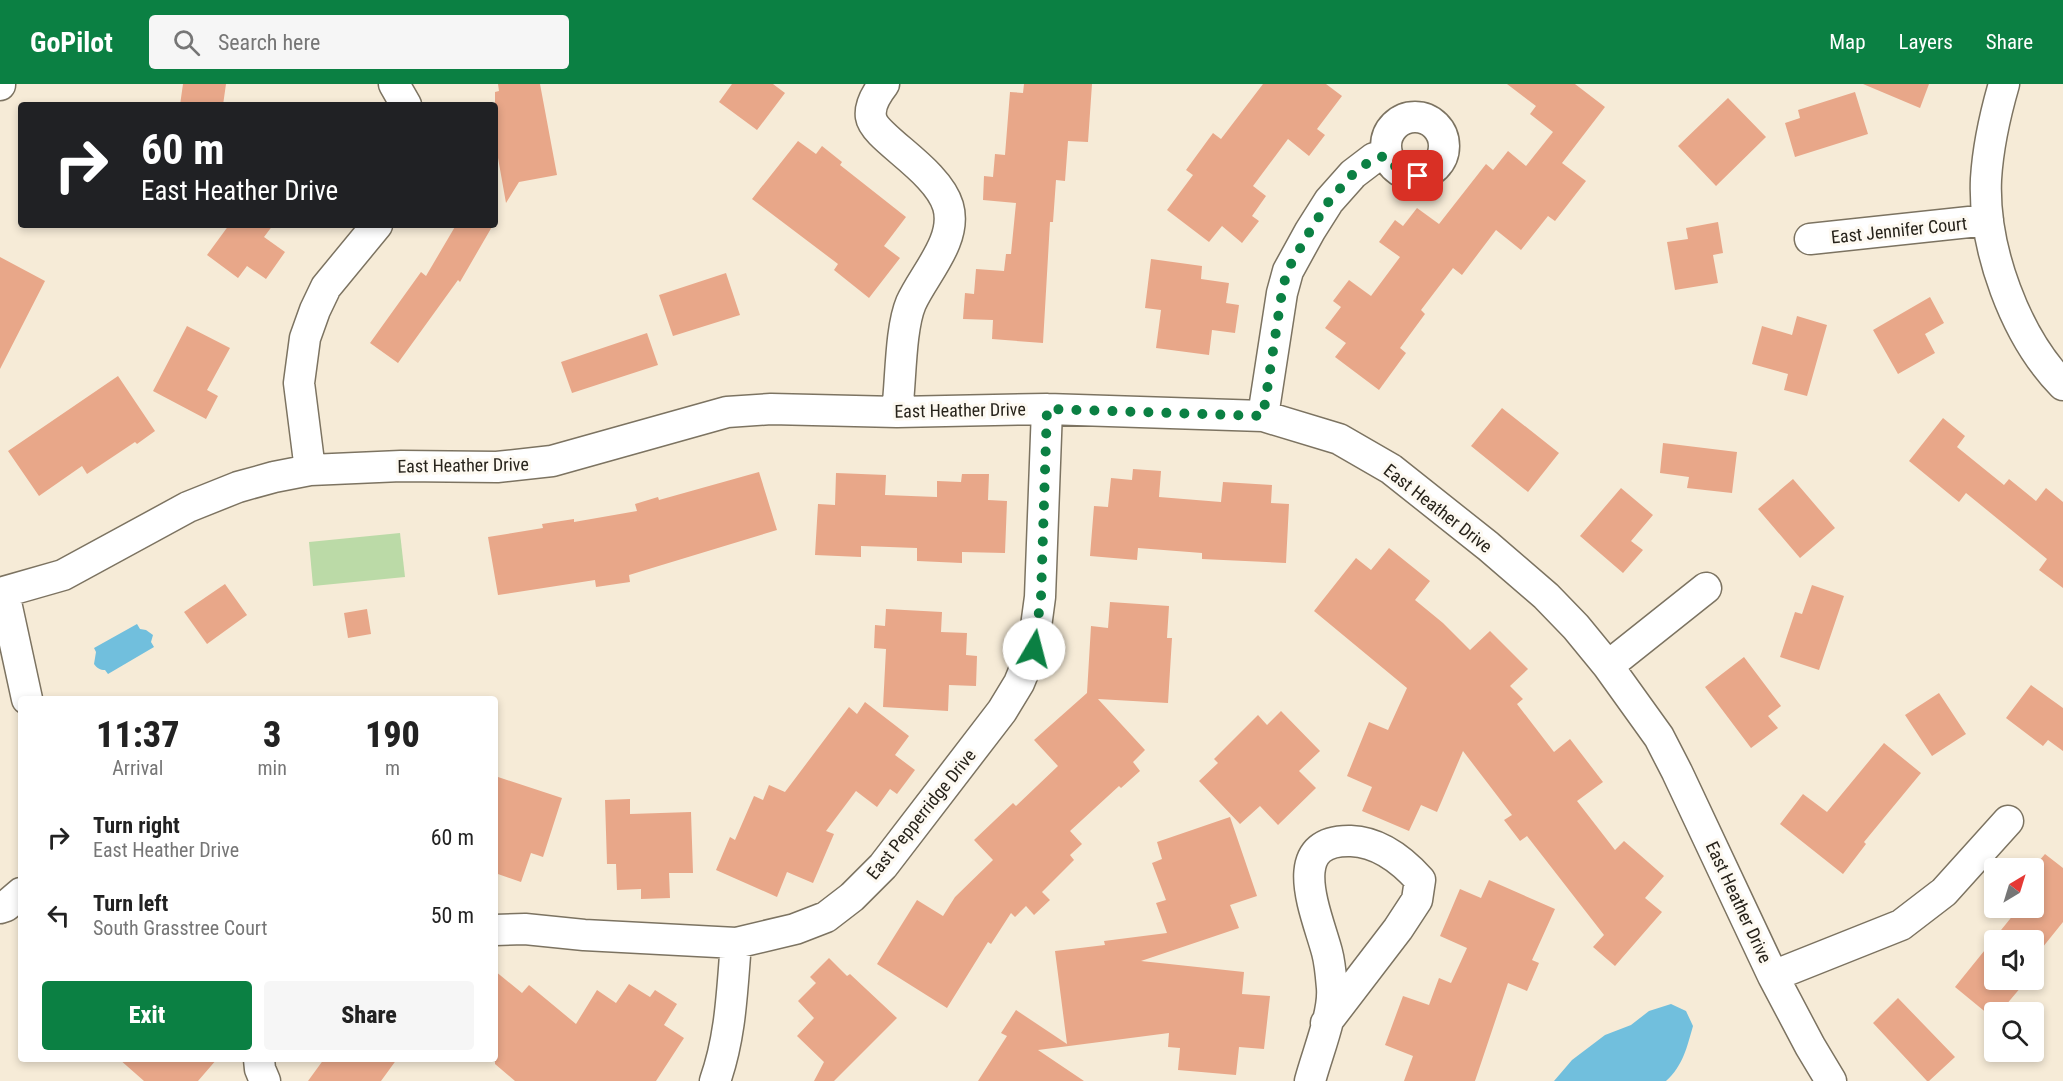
<!DOCTYPE html>
<html lang="en">
<head>
<meta charset="utf-8">
<style>
	body { margin:0; font-family:"Roboto Condensed",sans-serif; background:#f6f6f6; color:#222; height:100vh; display:flex; flex-direction:column; font-size:22px; white-space:nowrap }
	* { box-sizing:border-box; margin:0 }
	p { font-size:20px; color:#767676 }
	.icon { flex:none; width:33px; height:33px; fill:none; stroke:currentColor; stroke-width:2; stroke-linecap:round; stroke-linejoin:round }
	.map { position:relative; flex:1; overflow:hidden }
	.details { position:absolute; left:18px; top:612px; width:480px; height:366px; display:flex; flex-direction:column; background:#fff; border-radius:6px; box-shadow:0 3px 9px #0003 }
	.details>* { flex:none }
	.hud { position:absolute; left:18px; top:18px; width:480px; height:126px; border-radius:6px; box-shadow:0 3px 9px #0003; background:#202124; color:#fff; overflow:hidden }
	.needle { width:39px; rotate:38deg }
	.tools { position:absolute; left:1984px; top:774px; display:grid; gap:12px }
	.tools a { display:grid; place-items:center; width:60px; height:60px; border-radius:6px; background:#fff; box-shadow:0 3px 9px #0003; font-size:30px }
	.pin { position:absolute; display:grid; place-items:center; width:51px; height:51px; color:#fff; margin:-26px; border-radius:12px; box-shadow:0 3px 9px #0006 }
	.me { position:absolute; width:66px; margin:-33px; rotate:8deg; stroke-linejoin:round; filter:drop-shadow(0 0 4px #0008) }
	.turn { display:flex; align-items:center; gap:21px; height:126px; padding:0 24px; font-size:27px }
	.turn .icon { width:78px; height:78px; stroke-width:2.5 }
	.turn b { display:block; font-size:42px; line-height:51px }
	.eta { display:flex; justify-content:space-evenly; align-items:center; height:102px; text-align:center }
	.eta b { font-size:36px; font-weight:800; line-height:42px }
	.cta { display:flex; gap:12px; margin-top:auto; padding:12px 24px }
	.cta a { flex:1; height:69px; border-radius:6px; background:#0b8043; color:#fff; font-size:24px; font-weight:800; line-height:69px; text-align:center }
	.cta a+a { background:#f6f6f6; color:#222 }
	ul { padding:0; list-style:none }
	li { display:flex; align-items:center; gap:18px; height:78px; padding:0 24px }
	li div { flex:1 }
	li b { display:block; font-size:22px }
	li em { font-style:normal }
	header { display:flex; align-items:center; gap:36px; box-sizing:border-box; height:84px; padding:0 30px; background:#0b8043; color:#fff }
	header strong { font-size:28px }
	nav { display:flex; gap:33px; margin-inline-start:auto; font-size:21px }
	.search { width:420px; height:54px; background:#f6f6f6; display:flex; align-items:center; gap:15px; box-sizing:border-box; padding:0 21px; border-radius:6px; color:#767676; font-size:22px }
	.map>svg:first-child { display:block }
	.green { fill:#bbdaa7 }
	.water { fill:#71bfdd }
	.building { fill:#e8a789 }
	.lines { fill:none; stroke-linecap:round; stroke-linejoin:round }
	.street-casing { stroke:#7c7361; stroke-width:33 }
	.street { stroke:#fff; stroke-width:30 }
	.route { stroke:#0b8043; stroke-width:10; stroke-dasharray:0 18 }
	.labels { text-anchor:middle; dominant-baseline:central; stroke-width:6; stroke-linejoin:round; paint-order:stroke }
	.street-label { font-size:18px; fill:#27231b; stroke:#fdf9f1 }
</style>
</head>
<body>
<header>
<strong>GoPilot</strong>
<div class="search"><svg class="icon" aria-label="search" viewBox="0 0 24 24"><circle cx="10" cy="10" r="6"/><path d="M15 15l6 6"/></svg>Search here</div>
<nav><a>Map</a><a>Layers</a><a>Share</a></nav>
</header>
<div class="map">
<svg width="2063" height="997" viewBox="0 0 2063 997">
	<rect width="100%" height="100%" fill="#f6ebd7"/>
	<path class="green" d="M 400,449 L 405,493 L 313,502 L 309,458 Z"/>
	<path class="water" d="M 137,540 L 140,545 L 146,546 L 153,551 L 151,558 L 154,563 L 108,590 L 105,586 C 100,586 97,584 94,580 L 96,568 L 94,564 Z
		M 1671,920 L 1686,927 L 1693,942 C 1687,963 1683,982 1666,997 L 1554,997 L 1572,976 L 1605,951 L 1631,941 L 1649,927 Z"/>
	<path class="building" d="M 183,0 L 226,0 L 223,21 L 180,21 Z
		M 498,0 L 540,0 L 557,91 L 519,98 L 506,119 L 495,57 L 495,8 L 499,7 Z
		M 732,0 L 773,0 L 785,9 L 757,46 L 719,18 Z
		M 1024,0 L 1092,0 L 1088,58 L 1068,57 L 1065,97 L 1056,96 L 1053,138 L 1050,138 L 1043,259 L 992,255 L 993,236 L 963,235 L 965,209 L 974,210 L 976,185 L 1004,187 L 1006,170 L 1011,170 L 1016,119 L 983,116 L 984,92 L 993,93 L 995,70 L 1005,71 L 1010,8 L 1023,9 Z
		M 1263,0 L 1326,0 L 1342,12 L 1317,45 L 1325,51 L 1309,72 L 1288,55 L 1253,102 L 1266,112 L 1252,132 L 1259,137 L 1242,159 L 1222,142 L 1209,158 L 1167,126 L 1193,91 L 1186,86 L 1213,49 L 1221,55 Z
		M 1507,0 L 1575,0 L 1605,23 L 1562,79 L 1586,97 L 1555,137 L 1548,132 L 1521,166 L 1496,146 L 1462,191 L 1453,184 L 1421,226 L 1425,230 L 1400,264 L 1406,269 L 1379,306 L 1335,273 L 1346,259 L 1325,244 L 1341,223 L 1333,217 L 1349,196 L 1371,212 L 1400,173 L 1379,158 L 1395,136 L 1403,142 L 1417,124 L 1439,140 L 1486,80 L 1493,86 L 1508,67 L 1526,82 L 1553,48 L 1530,30 L 1536,22 Z
		M 1863,0 L 1929,0 L 1920,24 Z
		M 1855,8 L 1868,50 L 1795,73 L 1785,39 L 1800,34 L 1798,26 Z
		M 1728,14 L 1766,53 L 1716,102 L 1678,62 Z
		M 798,57 L 816,70 L 822,62 L 842,78 L 840,81 L 906,133 L 884,162 L 900,174 L 869,214 L 834,186 L 838,180 L 752,115 Z
		M 1718,138 L 1723,169 L 1713,171 L 1718,199 L 1675,206 L 1667,158 L 1688,155 L 1686,144 Z
		M 229,141 L 273,141 L 264,153 L 285,168 L 266,195 L 247,182 L 238,194 L 207,171 Z
		M 456,141 L 493,141 L 460,198 L 458,196 L 398,279 L 370,259 L 421,188 L 426,192 Z
		M 0,173 L 45,197 L 0,285 Z
		M 1151,175 L 1202,182 L 1201,195 L 1229,199 L 1226,219 L 1239,221 L 1235,249 L 1212,246 L 1209,271 L 1156,264 L 1161,226 L 1145,224 Z
		M 726,189 L 740,231 L 673,252 L 659,211 Z
		M 1930,213 L 1944,239 L 1925,250 L 1935,269 L 1898,290 L 1873,246 Z
		M 1797,232 L 1827,241 L 1807,312 L 1784,306 L 1788,290 L 1752,280 L 1762,242 L 1792,251 Z
		M 187,242 L 230,264 L 207,306 L 218,312 L 206,335 L 153,307 Z
		M 647,249 L 658,281 L 572,309 L 561,278 Z
		M 118,292 L 155,347 L 137,360 L 135,358 L 87,390 L 82,382 L 39,412 L 8,367 Z
		M 1502,324 L 1559,369 L 1528,408 L 1471,362 Z
		M 1943,334 L 1965,352 L 1957,363 L 2004,401 L 2009,395 L 2036,417 L 2046,404 L 2063,418 L 2063,504 L 2039,486 L 2047,475 L 1966,409 L 1959,418 L 1909,377 Z
		M 1663,359 L 1737,368 L 1732,409 L 1687,404 L 1689,393 L 1660,389 Z
		M 1133,385 L 1161,387 L 1159,413 L 1221,418 L 1223,398 L 1272,401 L 1271,419 L 1289,420 L 1286,479 L 1202,475 L 1202,469 L 1138,464 L 1137,476 L 1090,472 L 1094,422 L 1108,423 L 1111,394 L 1132,396 Z
		M 759,388 L 777,446 L 629,491 L 630,498 L 596,503 L 595,496 L 498,511 L 488,453 L 543,444 L 542,440 L 574,435 L 574,438 L 637,427 L 635,420 L 658,413 L 659,416 Z
		M 836,389 L 886,391 L 885,411 L 937,413 L 937,397 L 961,398 L 962,390 L 989,390 L 988,416 L 1007,417 L 1005,469 L 962,468 L 962,479 L 917,477 L 917,464 L 861,462 L 861,473 L 815,471 L 818,420 L 835,421 Z
		M 1793,395 L 1835,444 L 1800,474 L 1758,425 Z
		M 1621,404 L 1653,431 L 1631,457 L 1643,466 L 1623,489 L 1580,452 Z
		M 1389,464 L 1430,497 L 1415,516 L 1443,539 L 1470,566 L 1490,547 L 1528,585 L 1510,602 L 1523,615 L 1517,620 L 1554,668 L 1570,655 L 1603,698 L 1577,717 L 1615,766 L 1624,757 L 1664,792 L 1645,814 L 1662,828 L 1615,882 L 1593,863 L 1604,851 L 1527,752 L 1520,757 L 1504,736 L 1512,731 L 1463,667 L 1437,728 L 1421,721 L 1409,747 L 1362,727 L 1372,703 L 1347,692 L 1369,638 L 1388,646 L 1407,604 L 1314,527 L 1356,474 L 1371,486 Z
		M 225,500 L 247,531 L 207,560 L 184,528 Z
		M 1812,501 L 1844,512 L 1819,586 L 1780,573 L 1795,528 L 1802,530 Z
		M 1110,518 L 1169,522 L 1167,554 L 1172,554 L 1168,619 L 1098,615 L 1145,666 L 1133,678 L 1140,687 L 1121,704 L 1119,702 L 1070,747 L 1082,760 L 1070,771 L 1074,776 L 1042,808 L 1050,816 L 1034,831 L 1026,822 L 1015,833 L 1011,829 L 991,860 L 988,858 L 947,924 L 877,880 L 917,816 L 943,832 L 955,813 L 993,776 L 974,756 L 1013,719 L 1016,722 L 1058,682 L 1034,656 L 1087,609 L 1091,542 L 1108,544 Z
		M 367,525 L 371,550 L 348,554 L 344,529 Z
		M 886,525 L 942,528 L 941,548 L 967,549 L 966,571 L 977,572 L 976,602 L 949,601 L 948,627 L 883,623 L 886,565 L 874,564 L 875,541 L 885,542 Z
		M 1744,573 L 1781,622 L 1768,632 L 1778,644 L 1751,664 L 1705,603 Z
		M 2031,601 L 2063,624 L 2063,667 L 2048,656 L 2043,662 L 2006,634 Z
		M 1939,609 L 1966,650 L 1932,672 L 1905,631 Z
		M 865,618 L 909,652 L 895,671 L 915,686 L 897,710 L 890,705 L 877,723 L 856,707 L 826,747 L 834,750 L 813,799 L 787,788 L 777,813 L 716,786 L 730,753 L 735,756 L 754,712 L 763,716 L 769,701 L 785,708 L 849,623 L 857,630 Z
		M 1281,627 L 1320,667 L 1299,687 L 1316,704 L 1278,741 L 1260,722 L 1240,740 L 1199,697 L 1218,679 L 1214,675 L 1258,631 L 1267,641 Z
		M 1884,659 L 1921,689 L 1864,758 L 1866,760 L 1843,790 L 1780,740 L 1803,710 L 1827,728 Z
		M 495,692 L 562,714 L 543,773 L 531,769 L 521,798 L 495,789 Z
		M 630,715 L 630,730 L 691,728 L 693,789 L 669,789 L 670,814 L 641,815 L 641,805 L 617,806 L 616,780 L 607,780 L 605,716 Z
		M 1230,733 L 1257,812 L 1230,821 L 1239,844 L 1141,877 L 1244,888 L 1242,910 L 1270,912 L 1264,965 L 1239,963 L 1236,991 L 1178,986 L 1180,964 L 1168,963 L 1169,949 L 1038,966 L 1084,997 L 978,997 L 1007,952 L 1001,949 L 1016,926 L 1067,960 L 1055,867 L 1105,861 L 1104,857 L 1167,849 L 1156,819 L 1166,816 L 1152,779 L 1162,775 L 1157,758 Z
		M 2045,770 L 2063,784 L 2063,838 L 2034,874 L 2034,856 L 1995,856 L 1995,896 L 2027,896 L 2000,928 L 1995,928 L 1994,935 L 1955,903 L 2014,830 L 2006,824 L 2034,824 L 2033,784 Z
		M 1489,796 L 1555,825 L 1532,876 L 1539,879 L 1527,907 L 1508,899 L 1475,997 L 1404,997 L 1413,972 L 1385,961 L 1403,912 L 1429,921 L 1439,894 L 1451,899 L 1467,864 L 1440,852 L 1460,805 L 1481,814 Z
		M 829,874 L 847,892 L 850,890 L 897,934 L 834,997 L 814,997 L 824,978 L 797,952 L 814,934 L 798,917 L 816,899 L 810,893 Z
		M 495,887 L 522,909 L 529,901 L 576,940 L 597,906 L 616,919 L 629,900 L 650,913 L 655,906 L 677,920 L 664,941 L 684,954 L 656,997 L 515,997 L 495,980 Z
		M 1898,914 L 1955,973 L 1929,997 L 1927,997 L 1873,939 Z
		M 119,975 L 217,975 L 198,997 L 144,997 Z
		M 324,975 L 397,975 L 381,997 L 308,997 Z"/>
	<g class="lines">
		<g class="street-casing">
			<path id="street" d="M 394,0 L 406,21
				M 884,0 C 877,9 869,21 871,33 C 874,54 937,85 948,122 C 958,156 924,190 911,219 C 900,245 901,297 897,328
				M 2004,0 C 1995,31 1988,62 1986,95 C 1983,164 2015,252 2063,301
				M 0,1 L 0,0
				M1386 62a29 29 0 1 1 58 0a29 29 0 1 1-58 0Z
				M 1810,155 L 1988,136
				M 1263,332 L 1282,209 L 1288,187 L 1310,147 L 1329,117 L 1353,90 L 1374,74 L 1387,71
				M 310,386 L 299,299 L 305,254 L 315,226 L 326,203 L 377,141
				M 0,509 L 63,491 L 188,423 L 238,403 L 274,393 L 310,386 L 401,382 L 497,383 L 552,377 L 727,328 L 771,325 L 897,328 L 1047,325 L 1263,332 L 1339,355 L 1391,385 L 1488,462 L 1546,512 L 1576,543 L 1608,582 L 1659,653 L 1677,688 L 1773,892 L 1810,962 L 1831,997
				M 4,509 L 27,615
				M 1608,582 L 1706,504
				M 0,824 L 6,822 L 21,809
				M 495,846 L 525,845 L 584,851 L 736,859 L 795,845 L 826,833 L 852,813 L 883,782 L 1002,627 L 1019,599 L 1033,565 L 1040,513 L 1047,325
				M 1773,892 L 1901,841 L 1944,808 L 2008,737
				M 259,975 L 260,985 L 265,997
				M 715,997 C 731,952 732,906 736,859
				M 1310,997 C 1317,970 1334,930 1332,904 C 1331,892 1330,879 1327,868 C 1317,830 1282,755 1351,757 C 1379,758 1402,776 1420,796 L 1417,816 L 1398,845 L 1326,939"/>
		</g>
		<use href="#street" class="street"/>
	</g>
	<g class="lines">
		<path class="route" d="M 1034,565 L 1041,513 L 1047,325 L 1263,332 L 1282,208 L 1287,187 L 1310,147 L 1329,117 L 1353,90 L 1374,74 L 1387,72 C 1395,85 1403,89 1418,92"/>
	</g>
	<g class="labels">
		<g class="street-label">
			<text transform="translate(1899 146) rotate(-6)">East Jennifer Court</text>
			<text transform="translate(960 326) rotate(-1)">East Heather Drive</text>
			<text transform="translate(463 381) rotate(-1)">East Heather Drive</text>
			<text transform="translate(1438 424) rotate(38)">East Heather Drive</text>
			<text transform="translate(921 730) rotate(-51)">East Pepperridge Drive</text>
			<text transform="translate(1739 818) rotate(65)">East Heather Drive</text>
		</g>
	</g>
</svg>
<div class="tools">
<a><svg class="needle" viewBox="-14 -14 28 28"><path d="M0-13l5 13h-10z" fill="#e53935"/><path d="M0 13l5-13h-10z" fill="#767676"/></svg></a>
<a><svg class="icon" aria-label="sound" viewBox="0 0 24 24"><path d="M4 9h4l5-4v14l-5-4H4zM17 9q2 3 0 6"/></svg></a>
<a><svg class="icon" aria-label="search" viewBox="0 0 24 24"><circle cx="10" cy="10" r="6"/><path d="M15 15l6 6"/></svg></a>
</div>
<div class="pin" style="left:1418px;top:92px;background:#d93025"><svg class="icon" aria-label="arrive" viewBox="0 0 24 24"><path d="M6 21V4h12l-3 4 3 4H6"/></svg></div>
<svg class="me" style="left:1034px;top:565px" viewBox="-20 -20 40 40"><circle r="19" fill="#fff"/><path d="M0-13L10 11 0 6-10 11z" fill="#0b8043"/></svg>
<div class="hud">
<div class="turn"><svg class="icon" aria-label="right" viewBox="0 0 24 24"><path d="M7 20v-9h11M14 6l5 5-5 5"/></svg><div><b>60 m</b>East Heather Drive</div></div>
</div>
<section class="details">
<div class="eta">
<div><b>11:37</b><p>Arrival</p></div>
<div><b>3</b><p>min</p></div>
<div><b>190</b><p>m</p></div>
</div>
<ul>
<li><svg class="icon" aria-label="right" viewBox="0 0 24 24"><path d="M7 20v-9h11M14 6l5 5-5 5"/></svg><div><b>Turn right</b><p>East Heather Drive</p></div><em>60 m</em></li>
<li><svg class="icon" aria-label="left" viewBox="0 0 24 24"><path d="M17 20v-9H6M10 6l-5 5 5 5"/></svg><div><b>Turn left</b><p>South Grasstree Court</p></div><em>50 m</em></li>
</ul>
<div class="cta"><a>Exit</a><a>Share</a></div>
</section>
</div>
</body>
</html>
